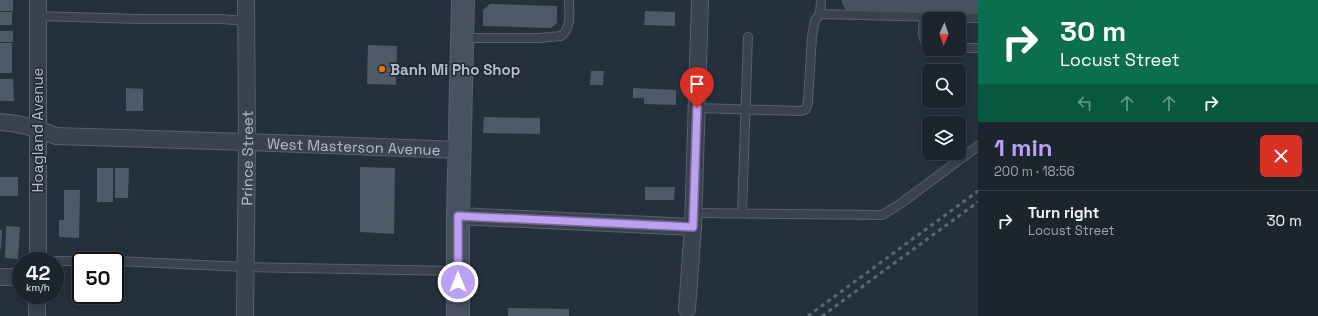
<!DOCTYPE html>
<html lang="en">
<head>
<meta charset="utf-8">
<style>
	body { margin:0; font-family:"Space Grotesk",sans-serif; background:#29303a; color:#f1f3f6; height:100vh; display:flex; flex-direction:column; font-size:15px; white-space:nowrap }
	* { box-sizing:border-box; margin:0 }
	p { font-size:13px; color:#a0a4aa }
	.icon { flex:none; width:22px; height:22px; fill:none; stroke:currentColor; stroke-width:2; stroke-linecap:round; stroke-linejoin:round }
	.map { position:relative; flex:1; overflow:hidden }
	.drawer { display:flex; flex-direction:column; background:#1c242e; width:340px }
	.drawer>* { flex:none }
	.banner { background:#0b6e4f; color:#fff; overflow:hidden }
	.needle { width:26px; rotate:182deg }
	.controls { position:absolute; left:922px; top:12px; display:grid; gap:8px }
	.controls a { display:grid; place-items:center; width:44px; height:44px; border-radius:6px; background:#1c242e; box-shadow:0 2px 10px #0003,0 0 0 1px #3a414a; font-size:20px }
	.speed { position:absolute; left:12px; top:252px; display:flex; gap:8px; font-size:20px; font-weight:700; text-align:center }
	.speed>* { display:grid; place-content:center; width:52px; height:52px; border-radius:50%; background:#1c242e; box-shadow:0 2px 10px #0003,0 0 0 1px #3a414a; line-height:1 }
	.speed small { font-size:10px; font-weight:400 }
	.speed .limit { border:2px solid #111; border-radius:6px; background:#fff; color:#111 }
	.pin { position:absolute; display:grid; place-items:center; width:34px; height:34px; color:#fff; margin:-41px -17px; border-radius:50% 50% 50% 0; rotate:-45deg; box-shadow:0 0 4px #0007 }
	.pin .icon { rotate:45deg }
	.me { position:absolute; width:44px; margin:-22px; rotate:0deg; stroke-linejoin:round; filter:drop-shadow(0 0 3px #0008) }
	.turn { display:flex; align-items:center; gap:14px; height:84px; padding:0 16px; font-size:18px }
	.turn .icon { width:52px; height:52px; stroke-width:2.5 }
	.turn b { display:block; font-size:28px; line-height:34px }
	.lanes { display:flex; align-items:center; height:38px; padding:0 16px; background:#0003; justify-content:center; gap:20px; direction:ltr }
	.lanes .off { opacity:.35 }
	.round { display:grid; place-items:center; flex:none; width:42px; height:42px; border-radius:6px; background:#29303a }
	.overview { display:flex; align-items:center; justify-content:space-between; height:68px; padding:0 16px }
	h1 { font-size:24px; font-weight:800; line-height:30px; color:#bca0f2 }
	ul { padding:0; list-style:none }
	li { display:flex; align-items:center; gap:12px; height:60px; padding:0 16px; border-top:1px solid #3a414a }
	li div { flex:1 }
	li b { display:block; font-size:15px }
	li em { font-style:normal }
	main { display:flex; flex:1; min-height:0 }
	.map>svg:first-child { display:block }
	.building { fill:#4e5a68 }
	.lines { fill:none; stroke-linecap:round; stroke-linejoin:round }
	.service-casing { stroke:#57606b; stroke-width:10 }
	.minor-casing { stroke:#57606b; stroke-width:18 }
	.secondary-casing { stroke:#57606b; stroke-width:24 }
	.service { stroke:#39424d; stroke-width:8 }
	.minor { stroke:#39424d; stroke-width:16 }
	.secondary { stroke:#485160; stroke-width:22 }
	.rail { stroke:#5c6674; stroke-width:3; stroke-dasharray:4 4; stroke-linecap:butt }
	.route-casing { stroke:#7a689d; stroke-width:10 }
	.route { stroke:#bca0f2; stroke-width:7 }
	.food-dot { fill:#e8710a; stroke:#1e2732; stroke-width:1.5 }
	.labels { text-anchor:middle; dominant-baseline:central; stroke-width:3; stroke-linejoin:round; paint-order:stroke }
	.poi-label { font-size:15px; font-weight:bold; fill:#b5bdc8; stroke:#1e2732; text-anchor:start }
	.street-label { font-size:15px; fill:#b5bdc8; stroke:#1e2732 }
</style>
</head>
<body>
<main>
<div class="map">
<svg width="978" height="316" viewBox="0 0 978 316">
	<rect width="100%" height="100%" fill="#25303d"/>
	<path class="building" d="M 0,0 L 13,0 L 13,11 L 0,11 Z
		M 490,4 L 557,6 L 557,23 L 551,28 L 483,26 L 483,10 Z
		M 645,11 L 675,12 L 675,26 L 644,25 Z
		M 0,12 L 12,12 L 12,25 L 0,25 Z
		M 0,31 L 13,31 L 13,42 L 0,42 Z
		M 0,43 L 12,43 L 12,73 L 0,73 Z
		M 368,45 L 397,46 L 396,85 L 367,84 Z
		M 591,71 L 604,71 L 603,85 L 590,85 Z
		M 0,79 L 13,79 L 14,101 L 0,101 Z
		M 126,88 L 143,89 L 143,111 L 126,111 Z
		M 633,88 L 676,90 L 676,105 L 644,104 L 644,98 L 633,98 Z
		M 484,117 L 540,118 L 540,134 L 483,133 Z
		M 360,167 L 395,168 L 394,234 L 360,232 Z
		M 97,168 L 113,168 L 113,202 L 97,202 Z
		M 115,168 L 129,168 L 128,198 L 115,198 Z
		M 0,177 L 18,177 L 18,196 L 0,196 Z
		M 645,187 L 675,187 L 674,200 L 645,200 Z
		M 64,190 L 80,190 L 79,238 L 59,237 L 59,220 L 64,220 Z
		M 6,226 L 20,227 L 18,259 L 5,258 Z
		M 0,230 L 2,230 L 1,249 L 0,249 Z
		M 508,308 L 569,309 L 569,316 L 508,316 Z"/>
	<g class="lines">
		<g class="service-casing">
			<path id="service" d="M 820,14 L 978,18
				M 38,16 L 140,19 L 221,19 L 247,21
				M 924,16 C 924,25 920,40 929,45
				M 462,38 L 539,38 L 561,36 C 572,28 569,11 569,0
				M 959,48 L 978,48
				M 697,108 L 801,111 L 806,109 L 808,102 L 812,36 L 815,20 L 820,14 L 821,0
				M 694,213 L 882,215 L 900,204 L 978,146
				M 742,213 L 748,37
				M 41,261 L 115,261 L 246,267 L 457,271"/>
		</g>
		<g class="minor-casing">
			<g id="minor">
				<path id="s1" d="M 0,122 C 20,123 37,128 56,136 L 247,142 L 459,150"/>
				<path d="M 458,216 L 693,227"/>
				<path d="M 38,261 L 38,0"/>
				<path d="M 0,277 L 21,277"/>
				<path d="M 687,309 L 693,227 L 700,0"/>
				<path d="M 37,316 L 37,295"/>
				<path id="s2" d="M 245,316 L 247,142 L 246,0"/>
			</g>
		</g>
		<g class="secondary-casing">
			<path id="secondary" d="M 854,0 L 978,3
				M 458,316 L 458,216 L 463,0"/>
		</g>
		<use href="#service" class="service"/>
		<use href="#minor" class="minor"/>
		<use href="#secondary" class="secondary"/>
		<path class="rail" d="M 808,316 L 978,191
			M 822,316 L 978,202"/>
	</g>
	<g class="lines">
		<g class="route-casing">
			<path id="route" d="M 458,282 L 458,216 L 693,227 L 697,108"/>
		</g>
		<use href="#route" class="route"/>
	</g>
	<circle class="food-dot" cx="382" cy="69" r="4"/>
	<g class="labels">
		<g class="poi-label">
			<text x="390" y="69">Banh Mi Pho Shop</text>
		</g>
		<g class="street-label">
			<text transform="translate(37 130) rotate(-90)">Hoagland Avenue</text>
			<text stroke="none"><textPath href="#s1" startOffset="356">West Masterson Avenue</textPath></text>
			<text stroke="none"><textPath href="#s2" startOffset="158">Prince Street</textPath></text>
		</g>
	</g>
</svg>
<div class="controls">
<a><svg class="needle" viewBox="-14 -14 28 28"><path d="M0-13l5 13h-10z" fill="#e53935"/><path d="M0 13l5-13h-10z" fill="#a0a4aa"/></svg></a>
<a><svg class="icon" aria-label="search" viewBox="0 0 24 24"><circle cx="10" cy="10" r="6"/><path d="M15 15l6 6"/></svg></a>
<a><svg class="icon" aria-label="layers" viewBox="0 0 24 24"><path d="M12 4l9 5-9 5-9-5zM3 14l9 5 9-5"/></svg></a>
</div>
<div class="speed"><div>42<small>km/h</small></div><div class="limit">50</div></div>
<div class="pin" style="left:697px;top:108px;background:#d93025"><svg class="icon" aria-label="arrive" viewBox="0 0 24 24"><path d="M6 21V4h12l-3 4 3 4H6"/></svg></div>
<svg class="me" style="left:458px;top:282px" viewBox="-20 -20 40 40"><circle r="17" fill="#bca0f2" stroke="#fff" stroke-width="3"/><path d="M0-11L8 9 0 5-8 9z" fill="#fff"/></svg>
</div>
<section class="drawer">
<div class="banner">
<div class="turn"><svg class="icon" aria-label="right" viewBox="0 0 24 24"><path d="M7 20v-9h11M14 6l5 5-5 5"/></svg><div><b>30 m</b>Locust Street</div></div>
<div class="lanes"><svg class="icon off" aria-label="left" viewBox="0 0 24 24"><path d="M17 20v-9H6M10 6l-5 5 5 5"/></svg><svg class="icon off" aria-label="ahead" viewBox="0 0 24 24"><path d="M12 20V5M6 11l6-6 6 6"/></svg><svg class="icon off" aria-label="ahead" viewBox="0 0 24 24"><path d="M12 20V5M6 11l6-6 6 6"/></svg><svg class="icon" aria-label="right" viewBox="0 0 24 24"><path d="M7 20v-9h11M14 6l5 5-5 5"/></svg></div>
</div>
<div class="overview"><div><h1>1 min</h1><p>200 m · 18:56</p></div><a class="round" style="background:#d93025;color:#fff"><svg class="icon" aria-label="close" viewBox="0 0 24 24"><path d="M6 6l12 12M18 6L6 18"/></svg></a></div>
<ul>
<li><svg class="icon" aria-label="right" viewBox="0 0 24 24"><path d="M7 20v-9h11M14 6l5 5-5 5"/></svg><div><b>Turn right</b><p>Locust Street</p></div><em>30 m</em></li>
</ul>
</section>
</main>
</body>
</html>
